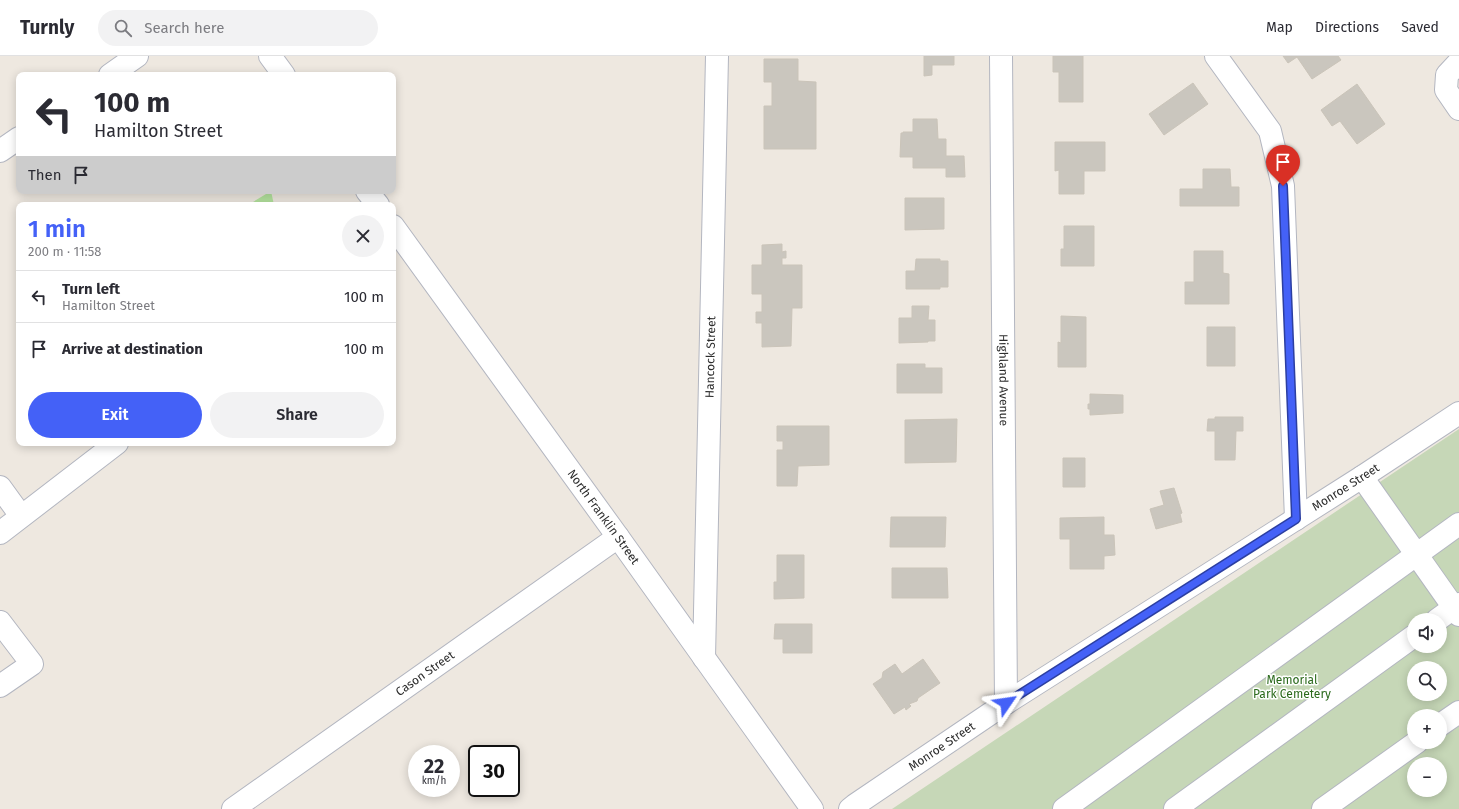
<!DOCTYPE html>
<html lang="en">
<head>
<meta charset="utf-8">
<style>
	body { margin:0; font-family:"Fira Sans",sans-serif; background:#f2f2f3; color:#2b2b33; height:100vh; display:flex; flex-direction:column; font-size:15px; white-space:nowrap }
	* { box-sizing:border-box; margin:0 }
	p { font-size:13px; color:#7c7c81 }
	.icon { flex:none; width:22px; height:22px; fill:none; stroke:currentColor; stroke-width:2; stroke-linecap:round; stroke-linejoin:round }
	.map { position:relative; flex:1; overflow:hidden }
	.sheet { position:absolute; left:16px; top:146px; width:380px; height:244px; display:flex; flex-direction:column; background:#fff; border-radius:8px; box-shadow:0 2px 10px #0003 }
	.sheet>* { flex:none }
	.guide { position:absolute; left:16px; top:16px; width:380px; height:122px; border-radius:8px; box-shadow:0 2px 10px #0003; background:#fff; color:#2b2b33; overflow:hidden }
	.tools { position:absolute; left:1407px; top:557px; display:grid; gap:8px }
	.tools a { display:grid; place-items:center; width:40px; height:40px; border-radius:50%; background:#fff; box-shadow:0 2px 10px #0003; font-size:20px }
	.speed { position:absolute; left:408px; top:689px; display:flex; gap:8px; font-size:20px; font-weight:700; text-align:center }
	.speed>* { display:grid; place-content:center; width:52px; height:52px; border-radius:50%; background:#fff; box-shadow:0 2px 10px #0003; line-height:1 }
	.speed small { font-size:10px; font-weight:400 }
	.speed .limit { border:2px solid #111; border-radius:6px; background:#fff; color:#111 }
	.pin { position:absolute; display:grid; place-items:center; width:34px; height:34px; color:#fff; margin:-41px -17px; border-radius:50% 50% 50% 0; rotate:-45deg; box-shadow:0 0 4px #0007 }
	.pin .icon { rotate:45deg }
	.me { position:absolute; width:44px; margin:-22px; rotate:58deg; stroke-linejoin:round; filter:drop-shadow(0 0 3px #0008) }
	.turn { display:flex; align-items:center; gap:14px; height:84px; padding:0 12px; font-size:18px }
	.turn .icon { width:52px; height:52px; stroke-width:2.5 }
	.turn b { display:block; font-size:28px; line-height:34px }
	.then { display:flex; align-items:center; height:38px; padding:0 12px; background:#0003; gap:8px; font-size:15px }
	.round { display:grid; place-items:center; flex:none; width:42px; height:42px; border-radius:21px; background:#f2f2f3 }
	.overview { display:flex; align-items:center; justify-content:space-between; height:68px; padding:0 12px }
	h1 { font-size:24px; font-weight:600; line-height:30px; color:#4461f7 }
	.button { display:flex; gap:8px; margin-top:auto; padding:8px 12px }
	.button a { flex:1; height:46px; border-radius:24px; background:#4461f7; color:#fff; font-size:16px; font-weight:600; line-height:46px; text-align:center }
	.button a+a { background:#f2f2f3; color:#2b2b33 }
	ul { padding:0; list-style:none }
	li { display:flex; align-items:center; gap:12px; height:52px; padding:0 12px; border-top:1px solid #e1e1e2 }
	li div { flex:1 }
	li b { display:block; font-size:15px }
	li em { font-style:normal }
	header { display:flex; align-items:center; gap:24px; box-sizing:border-box; height:56px; padding:0 20px; background:#fff; border-bottom:1px solid #e1e1e2 }
	header strong { font-size:19px }
	nav { display:flex; gap:22px; margin-inline-start:auto; font-size:14px }
	.search { width:280px; height:36px; background:#f2f2f3; display:flex; align-items:center; gap:10px; box-sizing:border-box; padding:0 14px; border-radius:22px; color:#7c7c81; font-size:15px }
	.map>svg:first-child { display:block }
	.green { fill:#b4e39e }
	.cemetery { fill:#c6d7b7; fill-rule:evenodd }
	.building { fill:#cac6be; stroke:#cac4b9 }
	.lines { fill:none; stroke-linecap:round; stroke-linejoin:round }
	.minor-casing { stroke:#b3b6c0; stroke-width:24 }
	.minor { stroke:#fff; stroke-width:22 }
	.route-casing { stroke:#2c3fa1; stroke-width:10 }
	.route { stroke:#4461f7; stroke-width:7 }
	.labels { text-anchor:middle; dominant-baseline:central; stroke-width:3; stroke-linejoin:round; paint-order:stroke }
	.street-label { font-size:12px; fill:#2d2d2d; stroke:#fff }
	.park-label { font-size:12px; fill:#2b6a1c; stroke:#fff }
</style>
</head>
<body>
<header>
<strong>Turnly</strong>
<div class="search"><svg class="icon" aria-label="search" viewBox="0 0 24 24"><circle cx="10" cy="10" r="6"/><path d="M15 15l6 6"/></svg>Search here</div>
<nav><a>Map</a><a>Directions</a><a>Saved</a></nav>
</header>
<div class="map">
<svg width="1459" height="753" viewBox="0 0 1459 753">
	<rect width="100%" height="100%" fill="#eee8e0"/>
	<path class="green" d="M 271,135 L 274,149 L 248,149 Z"/>
	<path class="cemetery" d="M 1459,373 L 1459,753 L 892,753 ZM 1414,564 L 1440,564 L 1440,590 L 1414,590 ZM 1414,612 L 1440,612 L 1440,638 L 1414,638 ZM 1414,660 L 1440,660 L 1440,686 L 1414,686 ZM 1414,708 L 1440,708 L 1440,734 L 1414,734 Z"/>
	<path class="building" d="M 924,0 L 954,0 L 954,9 L 932,9 L 932,19 L 924,20 Z
		M 1053,0 L 1083,0 L 1083,46 L 1059,46 L 1059,16 L 1053,16 Z
		M 1283,0 L 1338,0 L 1341,4 L 1312,23 L 1297,1 L 1288,7 Z
		M 764,3 L 798,3 L 798,25 L 816,26 L 816,93 L 764,93 L 764,50 L 772,50 L 772,26 L 764,26 Z
		M 1193,27 L 1208,48 L 1164,79 L 1149,58 Z
		M 1357,28 L 1385,68 L 1357,88 L 1340,65 L 1332,70 L 1321,54 Z
		M 913,63 L 937,63 L 938,83 L 946,83 L 946,100 L 964,100 L 965,121 L 946,121 L 946,112 L 913,112 L 913,101 L 900,101 L 901,77 L 903,77 L 903,76 L 913,76 Z
		M 1055,86 L 1105,86 L 1105,115 L 1084,115 L 1084,138 L 1059,138 L 1059,114 L 1055,115 Z
		M 1203,113 L 1230,113 L 1231,131 L 1239,131 L 1239,150 L 1180,150 L 1180,133 L 1203,133 Z
		M 905,142 L 944,142 L 944,173 L 905,174 Z
		M 1064,170 L 1094,170 L 1094,210 L 1061,210 L 1061,193 L 1064,193 Z
		M 782,188 L 782,196 L 786,195 L 786,202 L 782,202 L 782,209 L 802,209 L 802,252 L 792,252 L 791,290 L 762,291 L 762,267 L 756,267 L 756,256 L 762,256 L 762,238 L 752,238 L 752,209 L 762,209 L 762,189 Z
		M 1194,195 L 1223,195 L 1223,217 L 1229,218 L 1229,248 L 1185,248 L 1185,226 L 1194,226 Z
		M 916,203 L 940,203 L 940,205 L 948,205 L 948,231 L 940,231 L 940,233 L 906,233 L 906,215 L 915,215 Z
		M 912,250 L 929,250 L 928,264 L 935,264 L 935,285 L 928,285 L 928,286 L 899,287 L 899,262 L 912,262 Z
		M 1061,260 L 1086,261 L 1086,311 L 1058,311 L 1058,286 L 1061,287 Z
		M 1207,271 L 1235,271 L 1235,310 L 1207,310 Z
		M 897,308 L 925,308 L 925,312 L 942,312 L 942,337 L 897,337 Z
		M 1090,338 L 1123,339 L 1123,357 L 1090,359 L 1090,353 L 1088,353 L 1088,348 L 1090,348 Z
		M 1215,361 L 1243,361 L 1243,375 L 1236,375 L 1235,404 L 1215,404 L 1215,375 L 1207,375 L 1208,363 L 1215,363 Z
		M 957,363 L 956,406 L 905,407 L 905,364 Z
		M 777,370 L 829,370 L 829,409 L 798,410 L 797,430 L 777,430 L 777,394 L 783,394 L 783,385 L 777,385 Z
		M 1063,402 L 1085,402 L 1085,431 L 1063,431 Z
		M 1174,432 L 1182,457 L 1180,458 L 1182,466 L 1156,473 L 1150,453 L 1164,449 L 1160,435 Z
		M 891,461 L 946,461 L 945,491 L 890,491 Z
		M 1104,461 L 1104,479 L 1114,479 L 1115,499 L 1104,500 L 1104,513 L 1070,513 L 1070,483 L 1060,483 L 1060,462 Z
		M 777,499 L 804,499 L 804,542 L 774,543 L 774,526 L 777,526 Z
		M 892,512 L 947,512 L 948,542 L 892,542 Z
		M 775,568 L 812,568 L 812,597 L 783,597 L 783,583 L 774,583 Z
		M 923,603 L 940,627 L 918,642 L 917,645 L 909,648 L 911,650 L 906,654 L 905,651 L 894,658 L 873,628 L 882,622 L 883,616 L 895,608 L 902,618 Z"/>
	<g class="lines">
		<g class="minor-casing">
			<g id="minor">
				<path d="M 270,0 L 284,19"/>
				<path id="s1" d="M 1001,0 L 1006,647"/>
				<path d="M 1216,0 L 1270,75 L 1283,130 L 1296,463"/>
				<path d="M 1459,6 L 1447,19 L 1446,34 L 1459,53"/>
				<path d="M 110,19 L 137,0"/>
				<path d="M 0,95 L 19,82"/>
				<path d="M 367,135 L 378,149"/>
				<path id="s2" d="M 393,170 L 618,481 L 812,753"/>
				<path d="M 1362,421 L 1459,559"/>
				<path d="M 0,431 L 21,460"/>
				<path d="M 0,477 L 117,387"/>
				<path d="M 1437,564 L 1459,548"/>
				<path d="M 0,566 L 32,608 L 0,630"/>
				<path id="s3" d="M 704,602 L 717,0"/>
				<path d="M 1440,669 L 1459,656"/>
				<path id="s4" d="M 233,753 L 618,481"/>
				<path id="s5" d="M 850,753 L 855,749 L 1006,647 L 1362,421 L 1459,357"/>
				<path d="M 1064,753 L 1459,468"/>
				<path d="M 1175,753 L 1414,580"/>
				<path d="M 1323,753 L 1417,686"/>
			</g>
		</g>
		<use href="#minor" class="minor"/>
	</g>
	<g class="lines">
		<g class="route-casing">
			<path id="route" d="M 1006,647 L 1296,463 L 1283,130"/>
		</g>
		<use href="#route" class="route"/>
	</g>
	<g class="labels">
		<g class="street-label">
			<text stroke="none"><textPath href="#s3" startOffset="301">Hancock Street</textPath></text>
			<text stroke="none"><textPath href="#s1" startOffset="324">Highland Avenue</textPath></text>
			<text stroke="none"><textPath href="#s5" startOffset="591">Monroe Street</textPath></text>
			<text stroke="none"><textPath href="#s2" startOffset="359">North Franklin Street</textPath></text>
			<text stroke="none"><textPath href="#s4" startOffset="235">Cason Street</textPath></text>
			<text stroke="none"><textPath href="#s5" startOffset="111">Monroe Street</textPath></text>
		</g>
		<g class="park-label">
			<text x="1292" y="624">Memorial<tspan x="1292" dy="14">Park Cemetery</tspan></text>
		</g>
	</g>
</svg>
<div class="tools">
<a><svg class="icon" aria-label="sound" viewBox="0 0 24 24"><path d="M4 9h4l5-4v14l-5-4H4zM17 9q2 3 0 6"/></svg></a>
<a><svg class="icon" aria-label="search" viewBox="0 0 24 24"><circle cx="10" cy="10" r="6"/><path d="M15 15l6 6"/></svg></a>
<a>+</a>
<a>−</a>
</div>
<div class="speed"><div>22<small>km/h</small></div><div class="limit">30</div></div>
<div class="pin" style="left:1283px;top:130px;background:#d93025"><svg class="icon" aria-label="arrive" viewBox="0 0 24 24"><path d="M6 21V4h12l-3 4 3 4H6"/></svg></div>
<svg class="me" style="left:1006px;top:647px" viewBox="-20 -20 40 40"><path d="M0-17L14 15 0 8-14 15z" fill="#4461f7" stroke="#fff" stroke-width="4"/></svg>
<div class="guide">
<div class="turn"><svg class="icon" aria-label="left" viewBox="0 0 24 24"><path d="M17 20v-9H6M10 6l-5 5 5 5"/></svg><div><b>100 m</b>Hamilton Street</div></div>
<div class="then">Then<svg class="icon" aria-label="arrive" viewBox="0 0 24 24"><path d="M6 21V4h12l-3 4 3 4H6"/></svg></div>
</div>
<section class="sheet">
<div class="overview"><div><h1>1 min</h1><p>200 m · 11:58</p></div><a class="round"><svg class="icon" aria-label="close" viewBox="0 0 24 24"><path d="M6 6l12 12M18 6L6 18"/></svg></a></div>
<ul>
<li><svg class="icon" aria-label="left" viewBox="0 0 24 24"><path d="M17 20v-9H6M10 6l-5 5 5 5"/></svg><div><b>Turn left</b><p>Hamilton Street</p></div><em>100 m</em></li>
<li><svg class="icon" aria-label="arrive" viewBox="0 0 24 24"><path d="M6 21V4h12l-3 4 3 4H6"/></svg><div><b>Arrive at destination</b></div><em>100 m</em></li>
</ul>
<div class="button"><a>Exit</a><a>Share</a></div>
</section>
</div>
</body>
</html>
